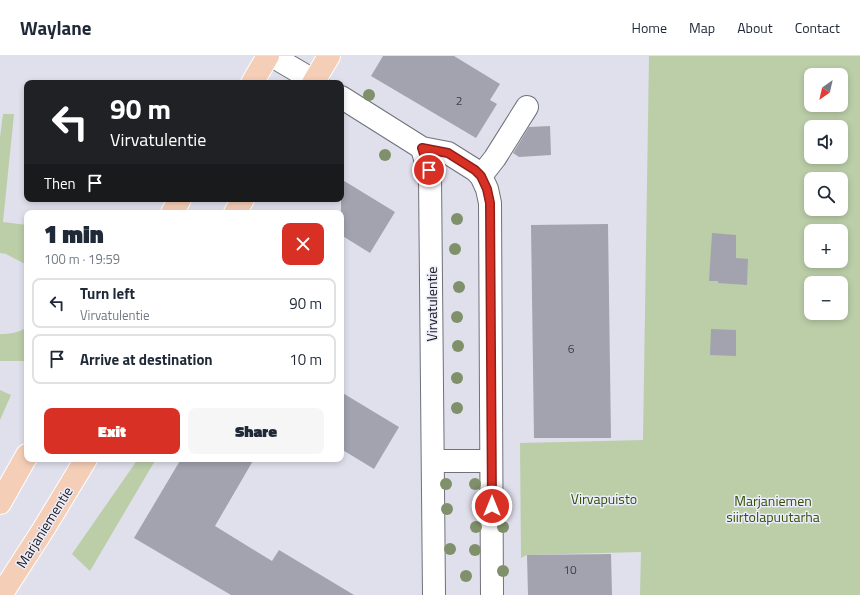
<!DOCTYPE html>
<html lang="en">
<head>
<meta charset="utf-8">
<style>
	body { margin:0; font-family:"Titillium Web",sans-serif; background:#f6f6f7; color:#1f2937; height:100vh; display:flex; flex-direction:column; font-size:15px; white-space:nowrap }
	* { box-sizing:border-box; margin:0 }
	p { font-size:13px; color:#747a83 }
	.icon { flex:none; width:22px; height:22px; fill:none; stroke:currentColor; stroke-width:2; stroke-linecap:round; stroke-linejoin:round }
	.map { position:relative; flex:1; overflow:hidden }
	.details { position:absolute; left:24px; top:154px; width:320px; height:252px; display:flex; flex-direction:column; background:#fff; border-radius:8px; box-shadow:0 2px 6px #0003 }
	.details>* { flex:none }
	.guide { position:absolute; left:24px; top:24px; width:320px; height:122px; border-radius:8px; box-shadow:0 2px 6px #0003; background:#202124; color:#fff; overflow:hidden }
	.needle { width:26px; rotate:214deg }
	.tools { position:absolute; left:804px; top:12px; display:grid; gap:8px }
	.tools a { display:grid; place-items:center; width:44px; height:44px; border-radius:8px; background:#fff; box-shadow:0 2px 6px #0003; font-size:20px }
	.pin { position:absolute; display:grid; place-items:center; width:34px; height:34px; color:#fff; margin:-17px; border:2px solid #fff; border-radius:50%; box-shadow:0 1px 4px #0007 }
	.me { position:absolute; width:44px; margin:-22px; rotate:0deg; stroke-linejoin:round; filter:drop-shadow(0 0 3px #0008) }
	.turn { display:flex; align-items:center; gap:14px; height:84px; padding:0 20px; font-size:18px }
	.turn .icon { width:52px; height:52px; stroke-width:2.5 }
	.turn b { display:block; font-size:28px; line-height:34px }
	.then { display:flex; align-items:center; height:38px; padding:0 20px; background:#0003; gap:8px; font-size:15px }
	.round { display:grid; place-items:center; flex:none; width:42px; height:42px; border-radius:8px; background:#f6f6f7 }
	.overview { display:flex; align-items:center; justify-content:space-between; height:68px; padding:0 20px }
	h1 { font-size:24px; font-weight:800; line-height:30px }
	.action { display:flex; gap:8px; margin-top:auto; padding:8px 20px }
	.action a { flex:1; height:46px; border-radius:8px; background:#d93025; color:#fff; font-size:16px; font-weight:800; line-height:46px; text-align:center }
	.action a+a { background:#f6f6f7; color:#1f2937 }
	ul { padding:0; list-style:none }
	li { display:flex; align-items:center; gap:12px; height:50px; margin:0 8px 6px; padding:0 12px; border:2px solid #e0e1e3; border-radius:8px }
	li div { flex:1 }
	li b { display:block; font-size:15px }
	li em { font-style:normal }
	header { display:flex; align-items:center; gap:24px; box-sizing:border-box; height:56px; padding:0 20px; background:#fff; border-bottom:1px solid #e0e1e3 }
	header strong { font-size:19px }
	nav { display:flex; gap:22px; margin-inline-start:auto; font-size:14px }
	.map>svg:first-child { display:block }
	.green { fill:#bbcea8; fill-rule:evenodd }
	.building { fill:#a2a3af }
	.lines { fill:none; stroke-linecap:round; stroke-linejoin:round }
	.minor-casing { stroke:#70717b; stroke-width:24 }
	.major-casing { stroke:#fff; stroke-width:24 }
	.minor { stroke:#fff; stroke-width:22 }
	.major { stroke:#f5ceb7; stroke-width:22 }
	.tree { fill:#80906b }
	.route-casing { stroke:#8d1f18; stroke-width:10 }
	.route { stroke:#d93025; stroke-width:7 }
	.labels { text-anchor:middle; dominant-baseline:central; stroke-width:3; stroke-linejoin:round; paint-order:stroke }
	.number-label { font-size:12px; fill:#3e3e44 }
	.street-label { font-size:14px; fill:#1c1c20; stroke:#ecedfa }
	.park-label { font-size:14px; fill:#334f02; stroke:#ecedfa }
</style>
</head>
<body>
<header>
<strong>Waylane</strong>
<nav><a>Home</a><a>Map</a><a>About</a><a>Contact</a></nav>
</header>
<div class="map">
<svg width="860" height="539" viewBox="0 0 860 539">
	<rect width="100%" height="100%" fill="#dfe0ec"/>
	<path class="green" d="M 649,0 L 860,0 L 860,539 L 640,539 L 641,496 L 527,499 L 521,502 L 520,387 L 643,384 ZM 811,19 L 841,19 L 841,49 L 811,49 ZM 811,71 L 841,71 L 841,101 L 811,101 ZM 811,123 L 841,123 L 841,153 L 811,153 ZM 811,175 L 841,175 L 841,205 L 811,205 ZM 811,227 L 841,227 L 841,257 L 811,257 Z
		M 3,58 L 14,58 L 3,166 L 27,169 L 27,209 L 6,198 L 0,197 L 0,81 Z
		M 27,271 L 27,303 L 25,305 L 0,305 L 0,278 C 10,278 18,277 27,271 Z
		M 0,334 L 11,339 L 0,364 Z
		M 138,403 L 156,403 L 90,515 L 72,498 Z"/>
	<path class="building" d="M 383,0 L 454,0 L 500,28 L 490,44 L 497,48 L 476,82 L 371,20 Z
		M 550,70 L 551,99 L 519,101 L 513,97 L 529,71 Z
		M 341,123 L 395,156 L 370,197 L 341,179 Z
		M 608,168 L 611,382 L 534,382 L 531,169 Z
		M 712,177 L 736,179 L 736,202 L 748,203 L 747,229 L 718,227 L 718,225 L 709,225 Z
		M 711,273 L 736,274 L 736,300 L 710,299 Z
		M 341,336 L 399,371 L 374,413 L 341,393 Z
		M 181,403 L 254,403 L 215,470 L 272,505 L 279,494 L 354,539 L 231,539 L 134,482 Z
		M 611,498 L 612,539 L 528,539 L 527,499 Z"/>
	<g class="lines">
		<g class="minor-casing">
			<path id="minor" d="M 272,0 L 318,27
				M 341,41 L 422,92 L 448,97 L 475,114 L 481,120 L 487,133 L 490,147 L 492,539
				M 422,92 L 430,121 L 434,539
				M 481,120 L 495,102 L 527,51
				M 433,405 L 491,405"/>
		</g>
		<g class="major-casing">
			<path id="major" d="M 252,27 L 268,0
				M 313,27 L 329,0
				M 172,157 L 180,143
				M 235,157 L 243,143
				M 0,447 L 27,399
				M 1,539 L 43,474 L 86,403"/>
		</g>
		<use href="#minor" class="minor"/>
		<use href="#major" class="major"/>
	</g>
	<g class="tree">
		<circle cx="369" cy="39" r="6"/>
		<circle cx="385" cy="99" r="6"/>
		<circle cx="457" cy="163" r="6"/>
		<circle cx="455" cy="193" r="6"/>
		<circle cx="459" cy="231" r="6"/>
		<circle cx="457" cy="261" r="6"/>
		<circle cx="458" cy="290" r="6"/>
		<circle cx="457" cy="322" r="6"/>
		<circle cx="457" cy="352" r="6"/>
		<circle cx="446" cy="428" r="6"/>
		<circle cx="475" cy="428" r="6"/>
		<circle cx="447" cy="453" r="6"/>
		<circle cx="476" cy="471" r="6"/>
		<circle cx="503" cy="471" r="6"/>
		<circle cx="450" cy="493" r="6"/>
		<circle cx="475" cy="494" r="6"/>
		<circle cx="503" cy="515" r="6"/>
		<circle cx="466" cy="520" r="6"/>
	</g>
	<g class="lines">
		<g class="route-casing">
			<path id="route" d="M 429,114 L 422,92 L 448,97 L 475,114 L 481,120 L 487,133 L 490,147 L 492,450"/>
		</g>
		<use href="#route" class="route"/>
	</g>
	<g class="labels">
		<g class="number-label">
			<text x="459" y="44">2</text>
			<text x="571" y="292">6</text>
			<text x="570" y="513">10</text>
		</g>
		<g class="street-label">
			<text transform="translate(431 248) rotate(-90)">Virvatulentie</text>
			<text transform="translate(44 471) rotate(-58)">Marjaniementie</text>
		</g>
		<g class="park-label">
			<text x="604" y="442">Virvapuisto</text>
			<text x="773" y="444">Marjaniemen<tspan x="773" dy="16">siirtolapuutarha</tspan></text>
		</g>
	</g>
</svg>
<div class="tools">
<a><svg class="needle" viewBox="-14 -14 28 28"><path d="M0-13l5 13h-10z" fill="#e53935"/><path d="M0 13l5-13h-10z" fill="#747a83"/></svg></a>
<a><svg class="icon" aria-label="sound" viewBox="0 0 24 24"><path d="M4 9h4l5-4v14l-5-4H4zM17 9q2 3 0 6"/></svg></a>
<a><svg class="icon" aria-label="search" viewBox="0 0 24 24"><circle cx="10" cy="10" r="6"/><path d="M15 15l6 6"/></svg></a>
<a>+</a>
<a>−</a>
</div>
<div class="pin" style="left:429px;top:114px;background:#d93025"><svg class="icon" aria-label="arrive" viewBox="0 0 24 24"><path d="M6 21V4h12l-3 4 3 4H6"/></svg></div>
<svg class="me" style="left:492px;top:450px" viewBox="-20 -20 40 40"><circle r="17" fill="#d93025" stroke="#fff" stroke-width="3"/><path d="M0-11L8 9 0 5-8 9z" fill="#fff"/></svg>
<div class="guide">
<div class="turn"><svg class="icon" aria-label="left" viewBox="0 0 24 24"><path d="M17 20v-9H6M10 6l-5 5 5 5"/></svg><div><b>90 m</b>Virvatulentie</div></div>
<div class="then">Then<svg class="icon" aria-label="arrive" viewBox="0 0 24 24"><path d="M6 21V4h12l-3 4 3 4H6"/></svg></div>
</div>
<section class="details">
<div class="overview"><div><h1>1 min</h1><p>100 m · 19:59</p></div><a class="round" style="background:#d93025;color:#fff"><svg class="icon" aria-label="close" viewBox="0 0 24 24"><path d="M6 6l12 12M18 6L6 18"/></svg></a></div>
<ul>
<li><svg class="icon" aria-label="left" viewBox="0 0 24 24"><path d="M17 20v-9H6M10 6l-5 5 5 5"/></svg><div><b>Turn left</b><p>Virvatulentie</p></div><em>90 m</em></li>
<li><svg class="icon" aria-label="arrive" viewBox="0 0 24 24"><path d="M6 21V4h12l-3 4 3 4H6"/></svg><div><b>Arrive at destination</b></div><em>10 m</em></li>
</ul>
<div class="action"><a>Exit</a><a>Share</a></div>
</section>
</div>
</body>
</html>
